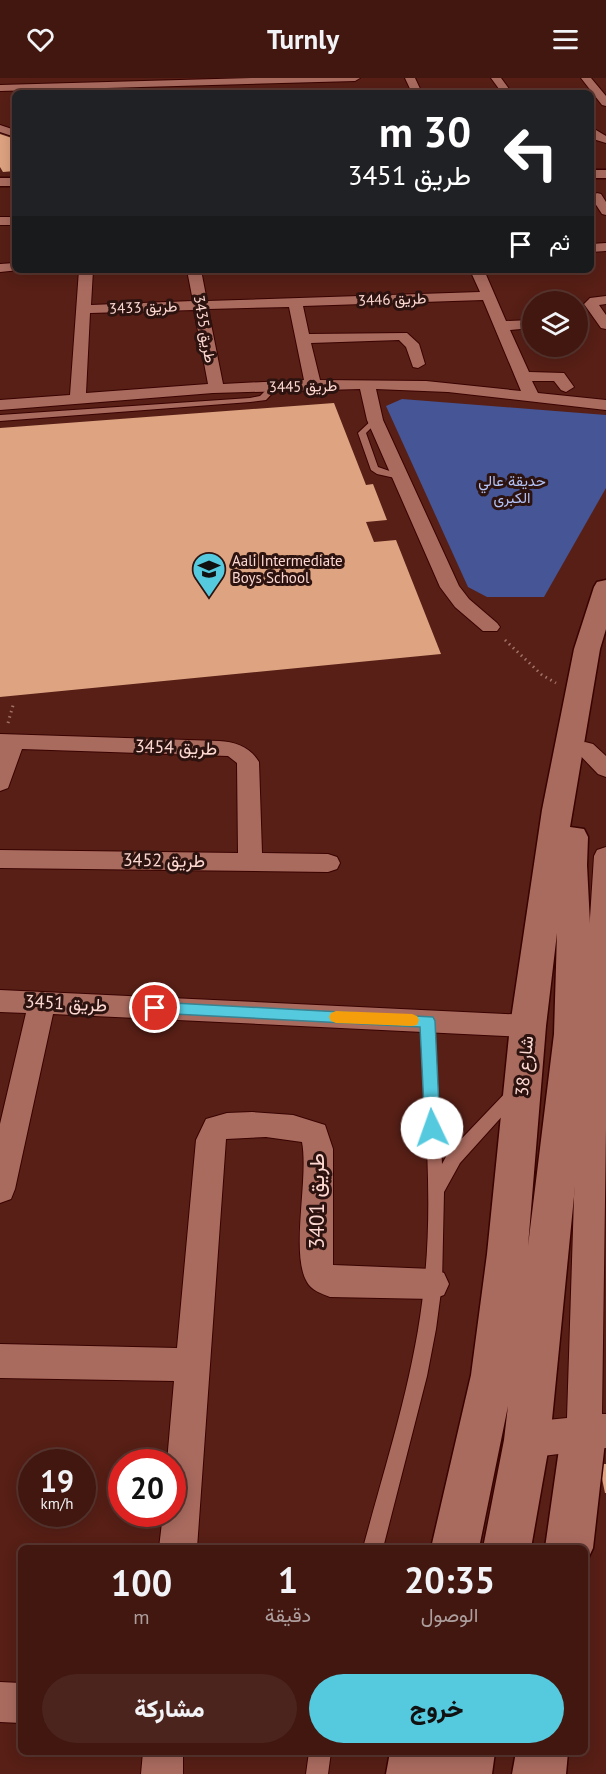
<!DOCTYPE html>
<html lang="ar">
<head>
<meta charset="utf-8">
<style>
	body { margin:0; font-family:"PT Sans",Vazirmatn,sans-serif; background:#4c241e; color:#f1f3f6; direction:rtl; height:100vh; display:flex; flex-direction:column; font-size:22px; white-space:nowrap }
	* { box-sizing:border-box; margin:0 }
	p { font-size:20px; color:#ae9f9f }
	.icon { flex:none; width:33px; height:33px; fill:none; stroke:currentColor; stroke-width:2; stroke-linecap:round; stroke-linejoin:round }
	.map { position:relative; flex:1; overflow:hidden; direction:ltr }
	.sheet { position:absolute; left:18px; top:1467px; width:570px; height:210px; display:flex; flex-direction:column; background:#411710; border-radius:9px; box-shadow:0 3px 15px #0003,0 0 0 2px #5a3630; direction:rtl }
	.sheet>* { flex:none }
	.top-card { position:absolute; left:12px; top:12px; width:582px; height:183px; border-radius:9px; box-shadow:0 3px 15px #0003,0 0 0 2px #5a3630; direction:rtl; background:#202124; color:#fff; overflow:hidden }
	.controls { position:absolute; left:522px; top:213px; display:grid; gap:12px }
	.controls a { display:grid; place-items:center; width:66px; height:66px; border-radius:50%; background:#411710; box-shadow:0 3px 15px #0003,0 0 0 2px #5a3630; font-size:30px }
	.speed { position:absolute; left:18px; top:1371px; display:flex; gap:12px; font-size:30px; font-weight:700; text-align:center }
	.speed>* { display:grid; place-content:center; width:78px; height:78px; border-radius:50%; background:#411710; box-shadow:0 3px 15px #0003,0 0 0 2px #5a3630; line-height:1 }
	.speed small { font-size:15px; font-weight:400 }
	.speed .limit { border:9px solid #d22; background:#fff; color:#111 }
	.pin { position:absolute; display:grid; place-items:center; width:51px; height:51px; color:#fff; margin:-26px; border:3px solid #fff; border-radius:50%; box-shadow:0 2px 6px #0007 }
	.me { position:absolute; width:66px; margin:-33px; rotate:357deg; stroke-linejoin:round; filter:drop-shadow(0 0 4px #0008) }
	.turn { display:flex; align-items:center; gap:21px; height:126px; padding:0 24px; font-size:27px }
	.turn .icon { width:78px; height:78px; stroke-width:2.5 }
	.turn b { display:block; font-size:42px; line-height:51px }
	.then { display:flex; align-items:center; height:57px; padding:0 24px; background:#0003; gap:12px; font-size:22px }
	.eta { display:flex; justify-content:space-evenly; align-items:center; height:102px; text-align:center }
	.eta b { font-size:36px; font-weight:800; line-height:42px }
	.button { display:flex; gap:12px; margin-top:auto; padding:12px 24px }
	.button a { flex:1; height:69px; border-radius:36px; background:#55cadf; color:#111; font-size:24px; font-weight:800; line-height:69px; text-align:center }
	.button a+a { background:#4c241e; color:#f1f3f6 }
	header { display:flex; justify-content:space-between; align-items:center; height:78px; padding:0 24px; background:#411710; font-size:27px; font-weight:800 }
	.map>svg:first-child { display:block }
	.green { fill:#455595 }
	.building { fill:#dea381 }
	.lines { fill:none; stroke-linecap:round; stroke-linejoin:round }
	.lane-casing { stroke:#390300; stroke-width:2 }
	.street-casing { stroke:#390300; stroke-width:2 }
	.secondary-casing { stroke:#390300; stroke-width:3 }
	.path { stroke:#a2736b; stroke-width:3; stroke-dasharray:1.5 4; stroke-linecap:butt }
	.lane { fill:#aa6b5f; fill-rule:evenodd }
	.street { fill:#aa6b5f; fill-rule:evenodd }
	.secondary { fill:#aa6b5f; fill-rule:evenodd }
	.route { fill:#55cadf; stroke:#378391; stroke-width:1.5 }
	.slow { fill:#f59e0b }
	.labels { text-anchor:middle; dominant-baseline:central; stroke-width:6; stroke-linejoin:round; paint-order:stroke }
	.far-street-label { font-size:15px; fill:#fdd8d1; stroke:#2c130f }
	.far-park-label { font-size:15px; fill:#b3c3f7; stroke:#2c130f }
	.far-poi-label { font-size:15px; fill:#fdd8d1; stroke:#2c130f; text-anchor:start }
	.street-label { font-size:18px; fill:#fdd8d1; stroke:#2c130f }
	.near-street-label { font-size:21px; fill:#fdd8d1; stroke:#2c130f }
</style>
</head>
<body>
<header><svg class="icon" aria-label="menu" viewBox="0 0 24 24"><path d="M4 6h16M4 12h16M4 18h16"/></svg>Turnly<svg class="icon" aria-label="heart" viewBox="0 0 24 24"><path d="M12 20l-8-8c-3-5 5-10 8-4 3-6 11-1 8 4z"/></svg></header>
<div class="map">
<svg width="606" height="1696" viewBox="0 0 606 1696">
	<rect width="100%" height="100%" fill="#571f16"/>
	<path class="green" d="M 402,321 L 606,337 L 606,410 L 544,519 L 487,519 L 468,509 L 386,328 Z"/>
	<path class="building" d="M 0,56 L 15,61 L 15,93 L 3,94 L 0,89 Z
		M 334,325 L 366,407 L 373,406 L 387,442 L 366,444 L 374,464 L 396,462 L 441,576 L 0,619 L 0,350 Z
		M 599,1386 L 606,1386 L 606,1415 L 605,1415 Z"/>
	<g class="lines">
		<g class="lane-casing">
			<path id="lane" d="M 272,306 L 279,308 L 266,322 L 250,324 L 0,343 L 0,337 L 250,320 L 260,318 Z
				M 375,339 L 379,342 L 366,355 L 378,389 L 404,398 L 404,402 L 377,396 L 371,392 L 358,355 Z
				M 427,937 L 432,939 L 434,943 L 442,1086 L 448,1075 L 510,1010 L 515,1009 L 520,1010 L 523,1015 L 460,1085 L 444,1114 L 442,1206 L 436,1251 L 427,1298 L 383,1470 L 363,1470 C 386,1384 415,1297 424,1208 C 434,1120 424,1031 420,943 L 422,939 Z
				M 309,1674 L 331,1674 L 328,1696 L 306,1696 Z"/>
		</g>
		<g class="street-casing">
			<path id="street" d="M 252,0 L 360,0 L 355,3 L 0,13 L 0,7 Z
				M 405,0 L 415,0 L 422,15 L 412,15 Z
				M 491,0 L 501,0 L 512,15 L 502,15 Z
				M 581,0 L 591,0 L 606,18 L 606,28 L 602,27 Z
				M 0,47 L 15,52 L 15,59 L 0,54 Z
				M 591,49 L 606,58 L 606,65 L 593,61 Z
				M 597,115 L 601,116 L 606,124 L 606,137 L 602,136 L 591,119 Z
				M 0,139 L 15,139 L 15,147 L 0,147 Z
				M 606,165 L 606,173 L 591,174 L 591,166 Z
				M 15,185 L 15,192 L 19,192 L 0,194 L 0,186 Z
				M 79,192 L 93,192 L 91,227 L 193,223 L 187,192 L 201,192 L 207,223 L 480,214 L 470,192 L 484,192 L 506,243 L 532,242 L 532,250 L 510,252 L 529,294 L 564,295 L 574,309 L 566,314 L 561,312 L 554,303 L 532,303 L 538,315 L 606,322 L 606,332 L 448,314 L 376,311 L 383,342 L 459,508 L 469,521 L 497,545 L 500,549 L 497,553 L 483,553 L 455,529 L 440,509 L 367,342 L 360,311 L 213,315 L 0,332 L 0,322 L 70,317 ZM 483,222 L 521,313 L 426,303 L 320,302 L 311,265 L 399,262 L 406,269 L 413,289 L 418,290 L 425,286 L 419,266 L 407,255 L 309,256 L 303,228 ZM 289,229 L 304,302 L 223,306 L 208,231 ZM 194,232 L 208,306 L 86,315 L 90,235 Z
				M 606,218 L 606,226 L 599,227 L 606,237 L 606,251 L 601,250 L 584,226 L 590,220 Z
				M 0,656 L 219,663 C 236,664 250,669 259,684 L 262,775 L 328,776 L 337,779 L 340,785 L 337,791 L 328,794 L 0,790 L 0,772 L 238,775 L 237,685 L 228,678 L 22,671 L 8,710 L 0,713 Z
				M 585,664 L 593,666 L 606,678 L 606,699 L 598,696 L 574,671 L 577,666 Z
				M 606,769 L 606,1050 L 602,1336 L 606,1336 L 606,1370 L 527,1380 L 515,1374 L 509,1362 L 515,1350 L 527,1344 L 567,1340 L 576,1057 L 594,778 L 597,772 Z
				M 0,912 L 528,937 L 538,940 L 542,948 L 538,956 L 528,959 L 53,936 L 15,1111 L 11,1121 L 0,1125 L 0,1046 L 26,935 L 0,934 Z
				M 252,1034 L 293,1037 L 325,1047 L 333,1071 L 333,1187 L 433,1191 L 444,1195 L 449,1206 L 444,1217 L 433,1221 L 330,1219 C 322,1216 311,1212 307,1204 C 290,1176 309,1100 302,1064 L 266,1059 L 226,1061 L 197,1470 L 159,1470 L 163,1436 L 172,1436 L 172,1384 L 167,1384 L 174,1303 L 0,1300 L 0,1266 L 177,1270 L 196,1062 L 206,1041 L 227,1035 Z
				M 0,1604 L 21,1605 L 21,1645 L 0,1644 Z
				M 143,1674 L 183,1674 L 183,1696 L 141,1696 Z"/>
		</g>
		<g class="secondary-casing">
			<path id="secondary" d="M 591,92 L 606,92 L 606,100 L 591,100 Z
				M 0,100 L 15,100 L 15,108 L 0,108 Z
				M 606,502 L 606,551 L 600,571 L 570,749 L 584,751 L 588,759 L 587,787 L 591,866 L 590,956 L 550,1362 L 531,1470 L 483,1470 L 504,1362 L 508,1328 L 479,1470 L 431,1470 L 471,1297 L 487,1176 L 510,948 L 542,732 L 574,571 L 594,509 L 597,504 ZM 557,855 L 554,956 L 528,1168 L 546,948 Z
				M 584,1334 L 600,1341 L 606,1355 L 593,1470 L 585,1487 L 585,1470 L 545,1470 L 561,1357 L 568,1341 Z
				M 390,1674 L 495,1674 L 492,1696 L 386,1696 Z
				M 516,1674 L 568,1674 L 566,1696 L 512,1696 Z"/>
		</g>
		<path class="path" d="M 505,562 L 542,597 L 556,605
			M 8,645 L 14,624"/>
		<use href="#lane" class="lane"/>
		<use href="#street" class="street"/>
		<use href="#secondary" class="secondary"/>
	</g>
	<path class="route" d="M 155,924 L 433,939 L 435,943 L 440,1050 L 438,1054 L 432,1056 L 427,1054 L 425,1050 L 420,949 L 155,935 L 150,934 L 148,930 L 150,925 Z"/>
	<path class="slow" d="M 336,933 L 412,936 L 417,938 L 419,942 L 417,947 L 412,948 L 336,945 L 331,943 L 329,939 L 331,935 Z"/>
	<defs>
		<g id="school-pin" transform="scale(1.725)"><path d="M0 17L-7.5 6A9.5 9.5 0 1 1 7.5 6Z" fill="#55cadf" stroke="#2c130f"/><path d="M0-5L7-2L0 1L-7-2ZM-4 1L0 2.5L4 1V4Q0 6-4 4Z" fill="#111"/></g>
	</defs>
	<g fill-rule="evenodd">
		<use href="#school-pin" x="209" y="491"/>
	</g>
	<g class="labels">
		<g class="far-street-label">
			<text transform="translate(392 221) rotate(-2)">طريق 3446</text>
			<text transform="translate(143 229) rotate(-2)">طريق 3433</text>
			<text transform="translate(205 251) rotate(80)">طريق 3435</text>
			<text transform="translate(303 308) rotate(-1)">طريق 3445</text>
		</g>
		<g class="far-park-label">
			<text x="512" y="402">حديقة عالي<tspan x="512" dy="17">الكبرى</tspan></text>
		</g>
		<g class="far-poi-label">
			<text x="232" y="482">Aali Intermediate<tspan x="232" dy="17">Boys School</tspan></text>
		</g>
		<g class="street-label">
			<text transform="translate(176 669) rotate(2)">طريق 3454</text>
			<text transform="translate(164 782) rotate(1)">طريق 3452</text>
			<text transform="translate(66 925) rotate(3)">طريق 3451</text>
			<text transform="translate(524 988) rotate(-85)">شارع 38</text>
		</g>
		<g class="near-street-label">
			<text transform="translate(316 1123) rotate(-90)">طريق 3401</text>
		</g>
	</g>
</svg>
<div class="controls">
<a><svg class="icon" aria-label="layers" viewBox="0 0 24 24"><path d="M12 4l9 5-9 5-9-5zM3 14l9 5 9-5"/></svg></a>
</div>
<div class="speed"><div>19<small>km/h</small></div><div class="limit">20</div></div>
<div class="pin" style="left:155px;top:930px;background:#d93025"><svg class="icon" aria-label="arrive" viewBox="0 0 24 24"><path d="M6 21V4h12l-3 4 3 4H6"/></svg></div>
<svg class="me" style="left:432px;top:1050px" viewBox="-20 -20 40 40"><circle r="19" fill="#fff"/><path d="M0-13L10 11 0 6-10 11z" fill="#55cadf"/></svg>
<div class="top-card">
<div class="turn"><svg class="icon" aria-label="left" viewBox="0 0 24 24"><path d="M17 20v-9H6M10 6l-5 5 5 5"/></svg><div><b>30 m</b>طريق 3451</div></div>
<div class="then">ثم<svg class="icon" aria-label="arrive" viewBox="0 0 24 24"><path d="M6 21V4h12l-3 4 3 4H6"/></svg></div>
</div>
<section class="sheet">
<div class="eta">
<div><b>20:35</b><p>الوصول</p></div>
<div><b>1</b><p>دقيقة</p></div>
<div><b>100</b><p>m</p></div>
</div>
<div class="button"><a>خروج</a><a>مشاركة</a></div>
</section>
</div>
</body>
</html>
